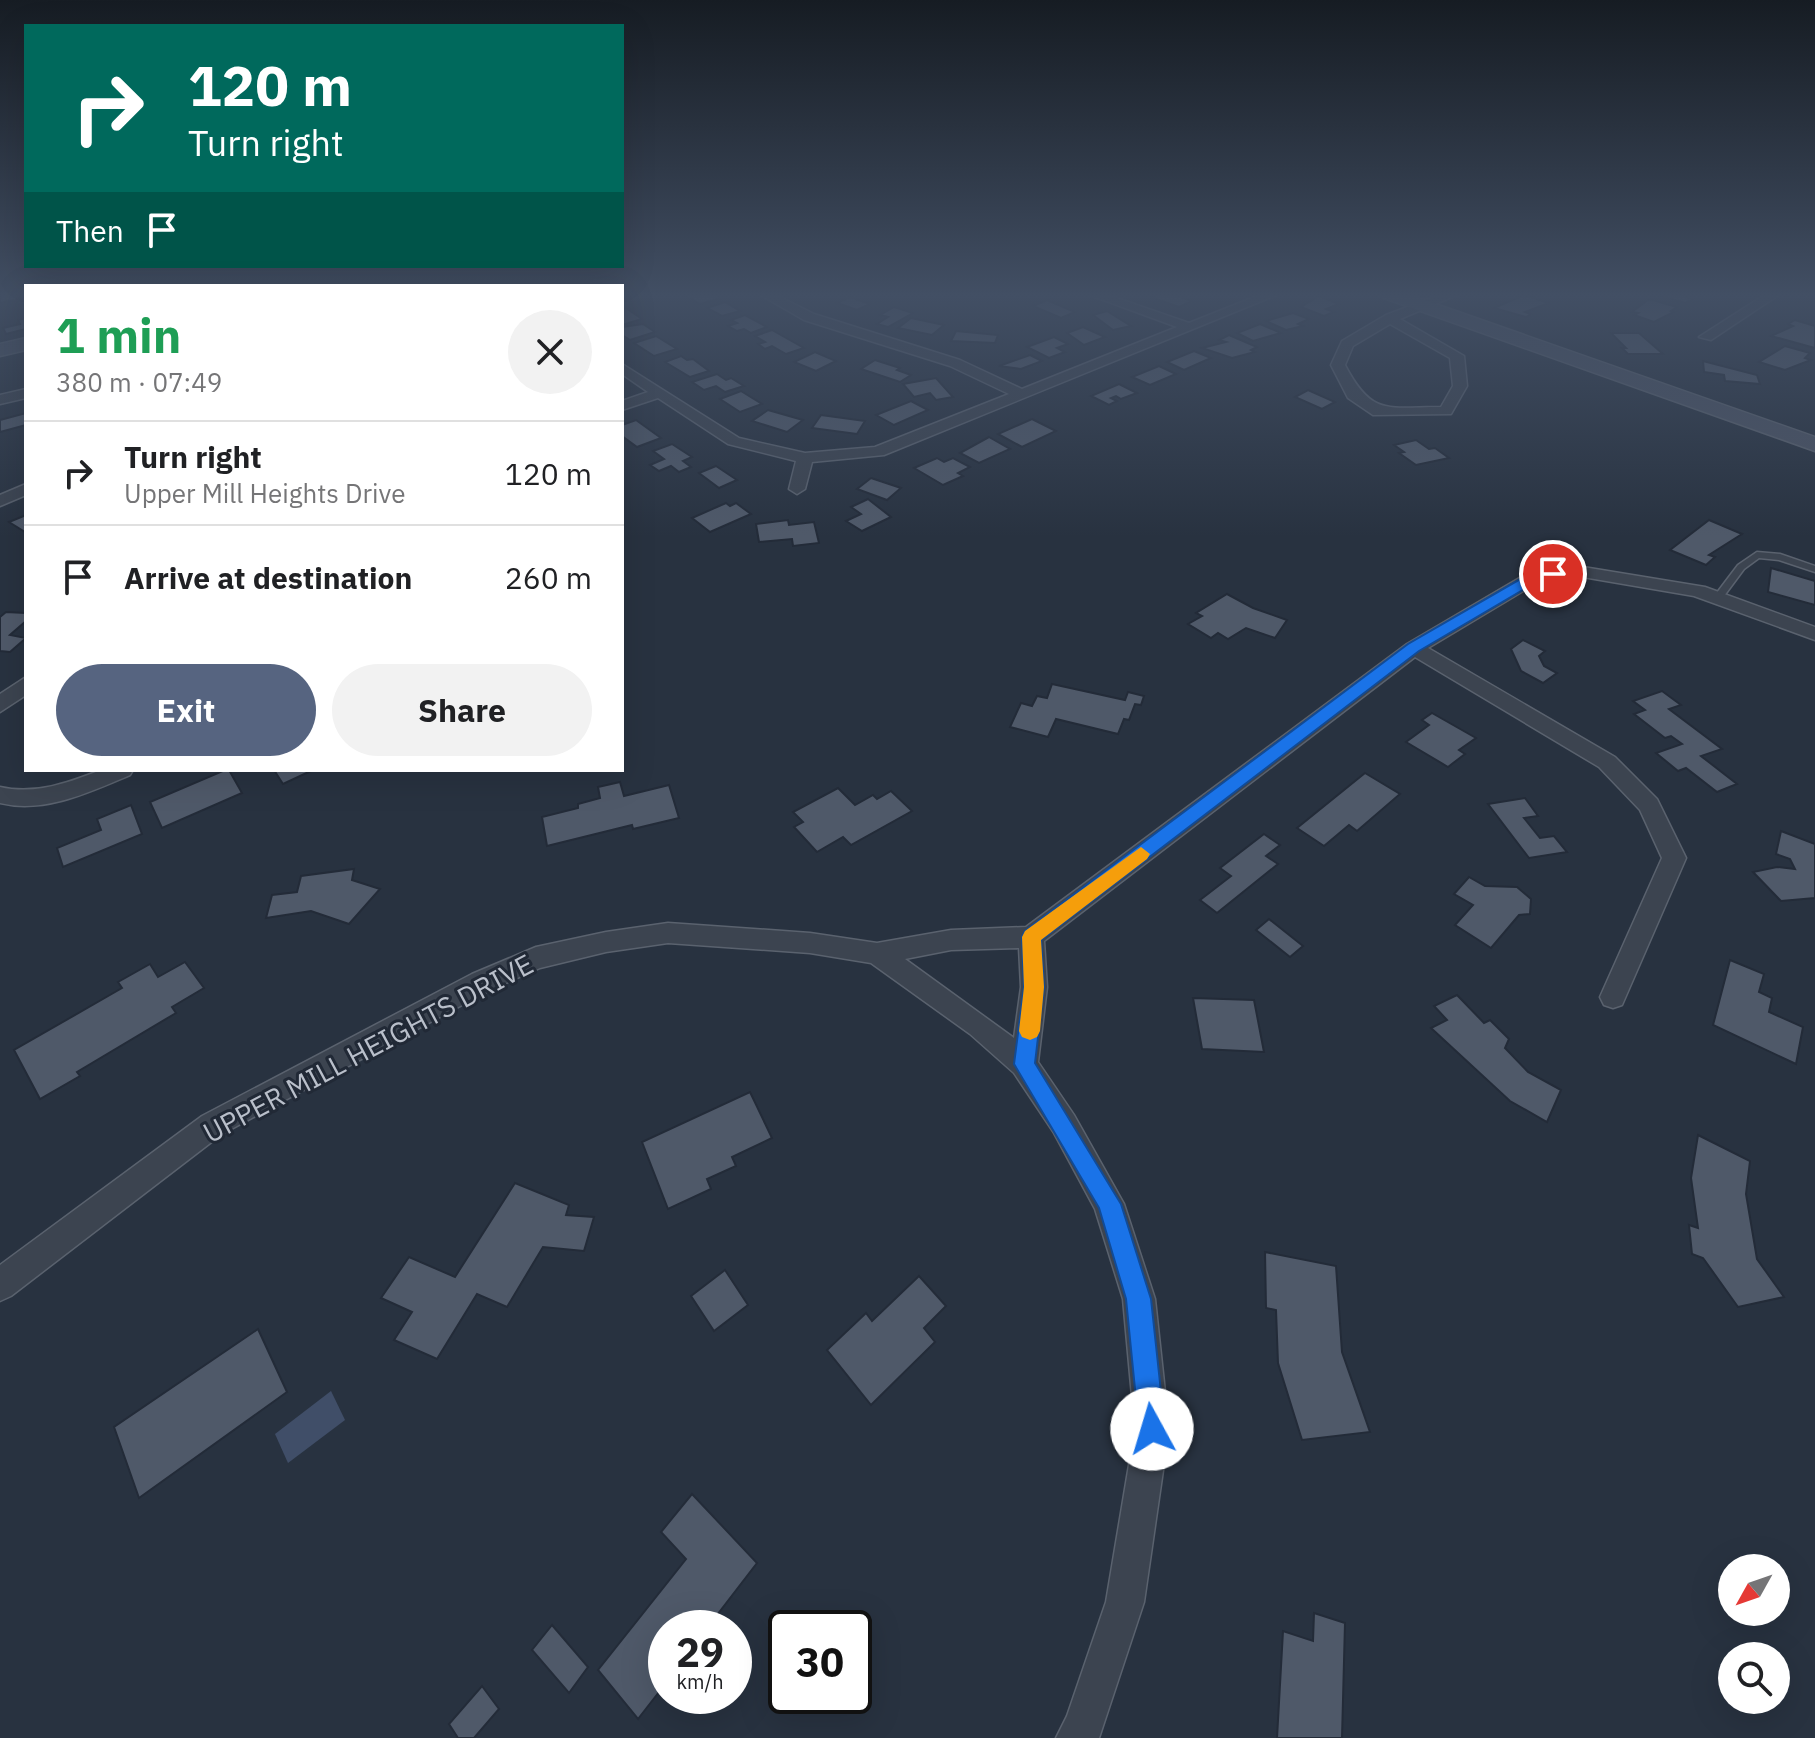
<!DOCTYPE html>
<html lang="en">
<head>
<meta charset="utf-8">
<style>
  body { margin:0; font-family:"IBM Plex Sans",sans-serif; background:#f2f2f2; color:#202124; height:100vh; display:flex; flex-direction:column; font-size:30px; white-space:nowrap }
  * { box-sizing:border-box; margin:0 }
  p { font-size:26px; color:#757577 }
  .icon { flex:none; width:44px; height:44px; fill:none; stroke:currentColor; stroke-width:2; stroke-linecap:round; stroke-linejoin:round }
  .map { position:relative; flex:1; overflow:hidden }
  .sheet { position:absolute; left:24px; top:284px; width:600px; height:488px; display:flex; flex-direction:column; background:#fff; border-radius:0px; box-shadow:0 8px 32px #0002 }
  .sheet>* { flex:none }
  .top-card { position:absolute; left:24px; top:24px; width:600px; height:244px; border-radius:0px; box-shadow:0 8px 32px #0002; background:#00695c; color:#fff; overflow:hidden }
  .needle { width:52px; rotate:230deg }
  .buttons { position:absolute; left:1718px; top:1554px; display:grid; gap:16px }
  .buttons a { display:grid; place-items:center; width:72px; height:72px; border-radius:50%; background:#fff; box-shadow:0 8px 32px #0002; font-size:40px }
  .speed { position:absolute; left:648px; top:1610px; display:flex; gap:16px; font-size:40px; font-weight:700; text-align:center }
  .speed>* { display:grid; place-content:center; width:104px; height:104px; border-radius:50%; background:#fff; box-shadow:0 8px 32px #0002; line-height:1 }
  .speed small { font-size:20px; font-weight:400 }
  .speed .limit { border:4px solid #111; border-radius:12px; background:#fff; color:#111 }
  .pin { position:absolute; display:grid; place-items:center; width:68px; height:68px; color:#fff; margin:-34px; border:4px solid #fff; border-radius:50%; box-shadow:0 2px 8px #0007 }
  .me { position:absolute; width:88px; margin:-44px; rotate:354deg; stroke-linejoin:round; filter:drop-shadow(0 0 6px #0008) }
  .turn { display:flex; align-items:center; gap:28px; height:168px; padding:0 32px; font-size:36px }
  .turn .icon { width:104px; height:104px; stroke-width:2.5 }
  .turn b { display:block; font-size:56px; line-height:68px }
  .then { display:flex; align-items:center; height:76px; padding:0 32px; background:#0003; gap:16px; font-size:30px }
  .round { display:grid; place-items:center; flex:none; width:84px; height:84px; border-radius:42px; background:#f2f2f2 }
  .head { display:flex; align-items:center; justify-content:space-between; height:136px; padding:0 32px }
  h1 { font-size:48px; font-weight:700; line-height:60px; color:#1e9e55 }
  .cta { display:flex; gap:16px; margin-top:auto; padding:16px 32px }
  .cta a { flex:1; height:92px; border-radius:48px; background:#566480; color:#fff; font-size:32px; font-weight:700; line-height:92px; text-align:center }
  .cta a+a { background:#f2f2f2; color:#202124 }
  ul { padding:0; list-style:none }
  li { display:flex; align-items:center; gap:24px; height:104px; padding:0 32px; border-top:2px solid #e0e0e0 }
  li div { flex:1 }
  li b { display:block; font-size:30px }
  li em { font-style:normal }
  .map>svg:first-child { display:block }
  .water { fill:#404e68 }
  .building { fill:#4f5969; stroke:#232b38; stroke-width:2 }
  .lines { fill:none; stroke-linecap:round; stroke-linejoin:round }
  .lane-casing { stroke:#5a626e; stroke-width:3 }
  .street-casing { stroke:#5a626e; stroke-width:3 }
  .secondary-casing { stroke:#5a626e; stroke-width:3 }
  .lane { fill:#3c4450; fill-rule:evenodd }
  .street { fill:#3c4450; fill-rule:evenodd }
  .secondary { fill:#4b5363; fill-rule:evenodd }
  .route { fill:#1a73e8; stroke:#114b97; stroke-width:2 }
  .slow { fill:#f59e0b }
  .labels { text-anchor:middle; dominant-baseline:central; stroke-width:6; stroke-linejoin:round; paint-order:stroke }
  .street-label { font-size:28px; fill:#b9bfca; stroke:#212936 }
</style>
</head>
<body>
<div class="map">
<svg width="1815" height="1738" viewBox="0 0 1815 1738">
  <rect width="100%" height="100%" fill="#283240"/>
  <polygon class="water" points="331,1391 345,1420 288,1463 275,1434"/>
  <g class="building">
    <polygon points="0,294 26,294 26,297 0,303"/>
    <polygon points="683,294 715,294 722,298 700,304"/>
    <polygon points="1159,294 1172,294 1192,301 1179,307 1151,297"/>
    <polygon points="1662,294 1691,294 1686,297 1692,299 1685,303 1659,295"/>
    <polygon points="1524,295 1549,303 1525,312 1531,314 1526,317 1494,308"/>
    <polygon points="1319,296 1339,304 1326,309 1334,312 1324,316 1301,307"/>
    <polygon points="850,297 870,304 857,310 837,303"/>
    <polygon points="1649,299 1677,307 1671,311 1674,312 1654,322 1634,315 1638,313 1632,312"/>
    <polygon points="1047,300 1075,312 1061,318 1033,306"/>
    <polygon points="725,302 740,311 722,316 707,308"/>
    <polygon points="894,307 913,313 888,327 877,324 888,317 880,315"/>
    <polygon points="626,308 642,319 622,325 622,310"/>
    <polygon points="1107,311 1131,326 1113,330 1093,315"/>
    <polygon points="1293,313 1309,319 1298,324 1303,326 1286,330 1266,321"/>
    <polygon points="745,315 767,327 751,333 744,329 737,331 728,326 737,323 731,320"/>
    <polygon points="26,318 26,329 6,334 3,328 20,324 18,320"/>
    <polygon points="911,318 944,325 932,335 898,328"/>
    <polygon points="1795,320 1815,326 1815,348 1771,336 1793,326 1788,324"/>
    <polygon points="643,324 655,332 630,340 622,335 622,327"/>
    <polygon points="1260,324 1281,333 1253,341 1237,333"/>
    <polygon points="1083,327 1105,337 1084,345 1067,333"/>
    <polygon points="772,330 804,348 786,354 772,346 765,349 758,344 765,342 755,336"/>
    <polygon points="956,331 998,335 995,343 951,341"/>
    <polygon points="1611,333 1639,333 1663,354 1628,354 1622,348 1626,348"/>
    <polygon points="1229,335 1257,347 1251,350 1255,352 1232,358 1202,348 1226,342 1219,340"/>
    <polygon points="656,336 677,349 654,356 634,343"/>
    <polygon points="1054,337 1068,344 1057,348 1065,352 1049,358 1027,347"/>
    <polygon points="1785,346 1810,353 1805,358 1811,360 1785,370 1759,362"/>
    <polygon points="1194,351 1211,358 1184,370 1167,362"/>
    <polygon points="815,352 836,361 816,371 794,362"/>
    <polygon points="1030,355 1042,361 1021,369 999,366"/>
    <polygon points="681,356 687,360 693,359 709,371 690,377 665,362"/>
    <polygon points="875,360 900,368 897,370 911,375 900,382 861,369"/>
    <polygon points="1703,361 1757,375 1760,384 1725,381 1724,375 1704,372"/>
    <polygon points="1159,366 1176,374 1150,385 1132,377"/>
    <polygon points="717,374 726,380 731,378 744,386 725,392 716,386 704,390 692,382"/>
    <polygon points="936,378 953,397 936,400 930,393 914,397 903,384"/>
    <polygon points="1119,384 1137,393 1121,399 1116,396 1111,398 1117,401 1109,405 1091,396"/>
    <polygon points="1308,390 1335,402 1322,409 1295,397"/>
    <polygon points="741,391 762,404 740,412 720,399"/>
    <polygon points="911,401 928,410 894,425 876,415"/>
    <polygon points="768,410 803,420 787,432 752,421"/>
    <polygon points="26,413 26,425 0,432 0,420"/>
    <polygon points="821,415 865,421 857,434 812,428"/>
    <polygon points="1032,419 1056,431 1022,447 998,434"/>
    <polygon points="636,420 661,438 637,447 622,436 622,425"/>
    <polygon points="989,437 1010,449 979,463 960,453"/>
    <polygon points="1416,440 1429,449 1435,448 1449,458 1416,465 1399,453 1404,452 1394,445"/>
    <polygon points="672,444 692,457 683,461 691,467 679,472 671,466 659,471 650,465 664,459 653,451"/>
    <polygon points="937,458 944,462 953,458 970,467 958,473 963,476 943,485 914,468"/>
    <polygon points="716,466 737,480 719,488 699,473"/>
    <polygon points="871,478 901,488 887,500 857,489"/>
    <polygon points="868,499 891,517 862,531 846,521 861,514 851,507"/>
    <polygon points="726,503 730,506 736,503 751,514 710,532 692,518"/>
    <polygon points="26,515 25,532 9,522"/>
    <polygon points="788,520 789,525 814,522 819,543 793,546 792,539 759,542 756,524"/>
    <polygon points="1709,520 1742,534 1709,555 1715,557 1706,565 1670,550"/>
    <polygon points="1771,568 1815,581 1815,605 1768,592"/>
    <polygon points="1227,594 1253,608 1287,620 1275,638 1246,628 1228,639 1218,633 1211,638 1188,624 1202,616 1196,613"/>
    <polygon points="6,612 26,613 26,621 10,635 26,638 10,652 0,651 0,617"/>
    <polygon points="1523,640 1545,651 1539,656 1544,666 1557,673 1543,683 1521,671 1511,649"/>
    <polygon points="1052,684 1125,700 1128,692 1144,696 1141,705 1135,704 1129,720 1124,719 1118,734 1056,719 1048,737 1010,727 1021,703 1032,706 1037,696 1047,698"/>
    <polygon points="1662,691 1681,705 1669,709 1722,749 1701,756 1737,784 1717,792 1686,768 1678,771 1656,753 1682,744 1671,736 1665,738 1634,714 1645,710 1633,701"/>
    <polygon points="1432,713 1476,738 1459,750 1465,754 1448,767 1406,742 1429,725 1422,720"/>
    <polygon points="225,770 229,770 242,793 162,828 150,802"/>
    <polygon points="274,770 313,770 283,784"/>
    <polygon points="1365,773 1400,794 1357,831 1349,825 1324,846 1297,828"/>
    <polygon points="620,782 624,796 669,785 679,818 633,829 632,825 547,846 542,817 578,808 578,804 600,798 598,787"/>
    <polygon points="838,788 855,805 873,795 877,799 891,791 912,811 851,845 843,837 817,852 794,827 803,822 793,812"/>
    <polygon points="1525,798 1538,816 1524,818 1540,838 1554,836 1567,852 1529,858 1488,804"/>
    <polygon points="131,805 142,834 63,867 57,848 101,830 97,819"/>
    <polygon points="1781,831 1815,844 1815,898 1781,901 1753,872 1777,867 1795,869 1790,859 1776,854"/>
    <polygon points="1264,834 1280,845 1266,856 1278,864 1217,913 1200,900 1231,876 1220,868"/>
    <polygon points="354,869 352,880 380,889 349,924 311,911 266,918 272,895 297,892 301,876"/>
    <polygon points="1469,877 1485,886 1517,887 1531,899 1530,914 1519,915 1491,948 1455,925 1473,905 1454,894"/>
    <polygon points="1269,919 1303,946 1290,957 1256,930"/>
    <polygon points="1730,960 1764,974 1759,992 1772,998 1769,1012 1803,1027 1796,1064 1713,1025"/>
    <polygon points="185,962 204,988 172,1007 176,1013 77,1072 80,1076 40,1099 14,1050 122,988 118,982 150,964 158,977"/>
    <polygon points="1457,995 1484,1023 1490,1020 1509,1039 1505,1048 1528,1072 1561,1090 1547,1122 1510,1101 1431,1028 1447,1020 1434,1006"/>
    <polygon points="1193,998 1254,1000 1264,1052 1202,1049"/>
    <polygon points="750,1092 772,1138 732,1157 736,1166 707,1179 711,1189 668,1209 642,1142"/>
    <polygon points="1698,1135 1750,1161 1746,1194 1757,1259 1784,1297 1738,1307 1703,1258 1692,1254 1689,1225 1698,1228 1691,1178"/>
    <polygon points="515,1183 569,1205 566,1215 594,1217 584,1251 543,1247 507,1307 477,1294 437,1359 394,1340 412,1312 381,1298 409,1257 455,1277"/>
    <polygon points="1265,1252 1336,1266 1342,1352 1370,1432 1302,1440 1278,1363 1276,1310 1266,1308"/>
    <polygon points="725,1270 748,1305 714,1331 691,1296"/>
    <polygon points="919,1276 946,1306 924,1328 935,1342 871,1405 827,1350 866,1313 872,1321"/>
    <polygon points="258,1329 287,1392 139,1498 114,1427"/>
    <polygon points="692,1494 757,1563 707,1628 666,1628 666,1683 638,1719 598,1670 686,1559 661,1532"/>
    <polygon points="1314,1613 1345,1623 1342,1738 1277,1738 1283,1631 1313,1641"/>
    <polygon points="552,1625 588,1667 569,1693 532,1650"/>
    <polygon points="482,1686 499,1709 474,1738 458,1738 449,1724"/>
  </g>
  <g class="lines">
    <g class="lane-casing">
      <polygon id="lane" points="1757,552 1780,554 1815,566 1815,572 1779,560 1759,558 1744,569 1721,600 1715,600 1713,598 1738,565"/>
    </g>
    <g class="street-casing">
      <g id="street">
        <polygon points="759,294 774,294 814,314 960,360 1022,389 1177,327 1087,294 1105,294 1189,323 1262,294 1279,294 884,455 812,462 805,489 797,494 789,489 796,461 728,444 658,398 622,410 622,401 648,392 622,374 622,364 739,438 805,453 875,447 1009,394 950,366 804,320"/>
        <path d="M1442 294H1459L1400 319 1464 356 1467 386 1451 414 1373 415 1348 398 1331 365 1342 341 1386 315ZM1390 324 1450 358 1453 386 1441 407C1388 407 1372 417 1345 365L1353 346Z"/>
        <polygon points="1766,294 1780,294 1711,340 1699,337"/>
        <polygon points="26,389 26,398 0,404 0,395"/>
        <polygon points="26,484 26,495 0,506 0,495"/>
        <path d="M1571 565 1705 587 1815 627V640L1694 596 1571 575 1540 581 1428 648 1615 757 1657 799 1686 858 1622 1005 1613 1008 1604 1005 1600 997 1662 858 1640 810 1599 767 1415 657 1044 941 1047 987 1038 1062 1074 1115 1124 1204 1155 1299 1169 1429 1144 1602 1099 1738H1056L1067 1716 1106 1602 1135 1429 1123 1299 1095 1209 1054 1133 1014 1073 970 1034 871 963 810 953 668 943 606 952 540 968 490 990 222 1134 11 1296 0 1301V1265L202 1116 472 974 536 947 606 932 668 923 810 933 877 943 951 930 1026 927 1407 644 1528 573ZM1019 948 1021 987 1014 1038 905 959 951 950Z"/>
        <polygon points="26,677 26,695 0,712 0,694"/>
        <path d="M101 770H133L130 775C90 792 44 814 0 803V787C35 795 68 783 101 770Z"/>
      </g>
    </g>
    <g class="secondary-casing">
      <g id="secondary">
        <polygon points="1381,294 1407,294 1815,437 1815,451 1384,298"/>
        <polygon points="26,338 26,350 0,356 0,344"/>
      </g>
    </g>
    <use href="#lane" class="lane"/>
    <use href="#street" class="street"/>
    <use href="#secondary" class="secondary"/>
  </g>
  <linearGradient id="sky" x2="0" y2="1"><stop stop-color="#161c23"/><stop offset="0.55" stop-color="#424f64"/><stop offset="1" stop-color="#424f64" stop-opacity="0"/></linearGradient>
  <rect width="1815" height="537" fill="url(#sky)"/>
  <polygon class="route" points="1553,569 1557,571 1557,577 1538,581 1419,651 1041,940 1044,987 1035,1063 1121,1204 1151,1299 1165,1429 1161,1438 1152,1442 1143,1438 1139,1429 1126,1299 1099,1208 1014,1064 1024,987 1022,937 1025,931 1408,644 1529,574"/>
  <polygon class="slow" points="1141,847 1150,854 1147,859 1041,940 1044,987 1040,1031 1037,1037 1030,1040 1022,1037 1019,1031 1024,987 1022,937 1025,931"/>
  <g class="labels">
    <g class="street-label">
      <text transform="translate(368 1048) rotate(-28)">UPPER MILL HEIGHTS DRIVE</text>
    </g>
  </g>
</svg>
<div class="buttons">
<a><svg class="needle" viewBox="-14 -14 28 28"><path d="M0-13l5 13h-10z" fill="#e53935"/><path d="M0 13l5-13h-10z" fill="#757577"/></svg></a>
<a><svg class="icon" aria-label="search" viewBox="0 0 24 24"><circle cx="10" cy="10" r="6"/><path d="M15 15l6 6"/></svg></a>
</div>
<div class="speed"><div>29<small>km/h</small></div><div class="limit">30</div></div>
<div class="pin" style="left:1553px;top:574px;background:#d93025"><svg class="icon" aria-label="arrive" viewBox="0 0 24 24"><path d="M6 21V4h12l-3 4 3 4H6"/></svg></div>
<svg class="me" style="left:1152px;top:1429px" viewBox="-20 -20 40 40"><circle r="19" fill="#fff"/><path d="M0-13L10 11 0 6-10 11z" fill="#1a73e8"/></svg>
<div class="top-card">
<div class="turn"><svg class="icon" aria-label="right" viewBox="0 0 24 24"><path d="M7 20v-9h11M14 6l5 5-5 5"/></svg><div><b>120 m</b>Turn right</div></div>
<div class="then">Then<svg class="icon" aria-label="arrive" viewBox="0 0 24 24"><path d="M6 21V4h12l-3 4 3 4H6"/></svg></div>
</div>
<section class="sheet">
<div class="head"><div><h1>1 min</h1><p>380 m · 07:49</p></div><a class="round"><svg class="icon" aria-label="close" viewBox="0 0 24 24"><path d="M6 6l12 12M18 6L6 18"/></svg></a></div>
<ul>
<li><svg class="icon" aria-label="right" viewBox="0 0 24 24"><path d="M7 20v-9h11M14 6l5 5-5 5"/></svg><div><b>Turn right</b><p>Upper Mill Heights Drive</p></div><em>120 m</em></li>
<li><svg class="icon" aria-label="arrive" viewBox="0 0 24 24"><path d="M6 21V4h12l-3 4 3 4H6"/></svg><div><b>Arrive at destination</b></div><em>260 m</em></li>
</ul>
<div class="cta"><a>Exit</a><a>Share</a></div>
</section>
</div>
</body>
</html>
